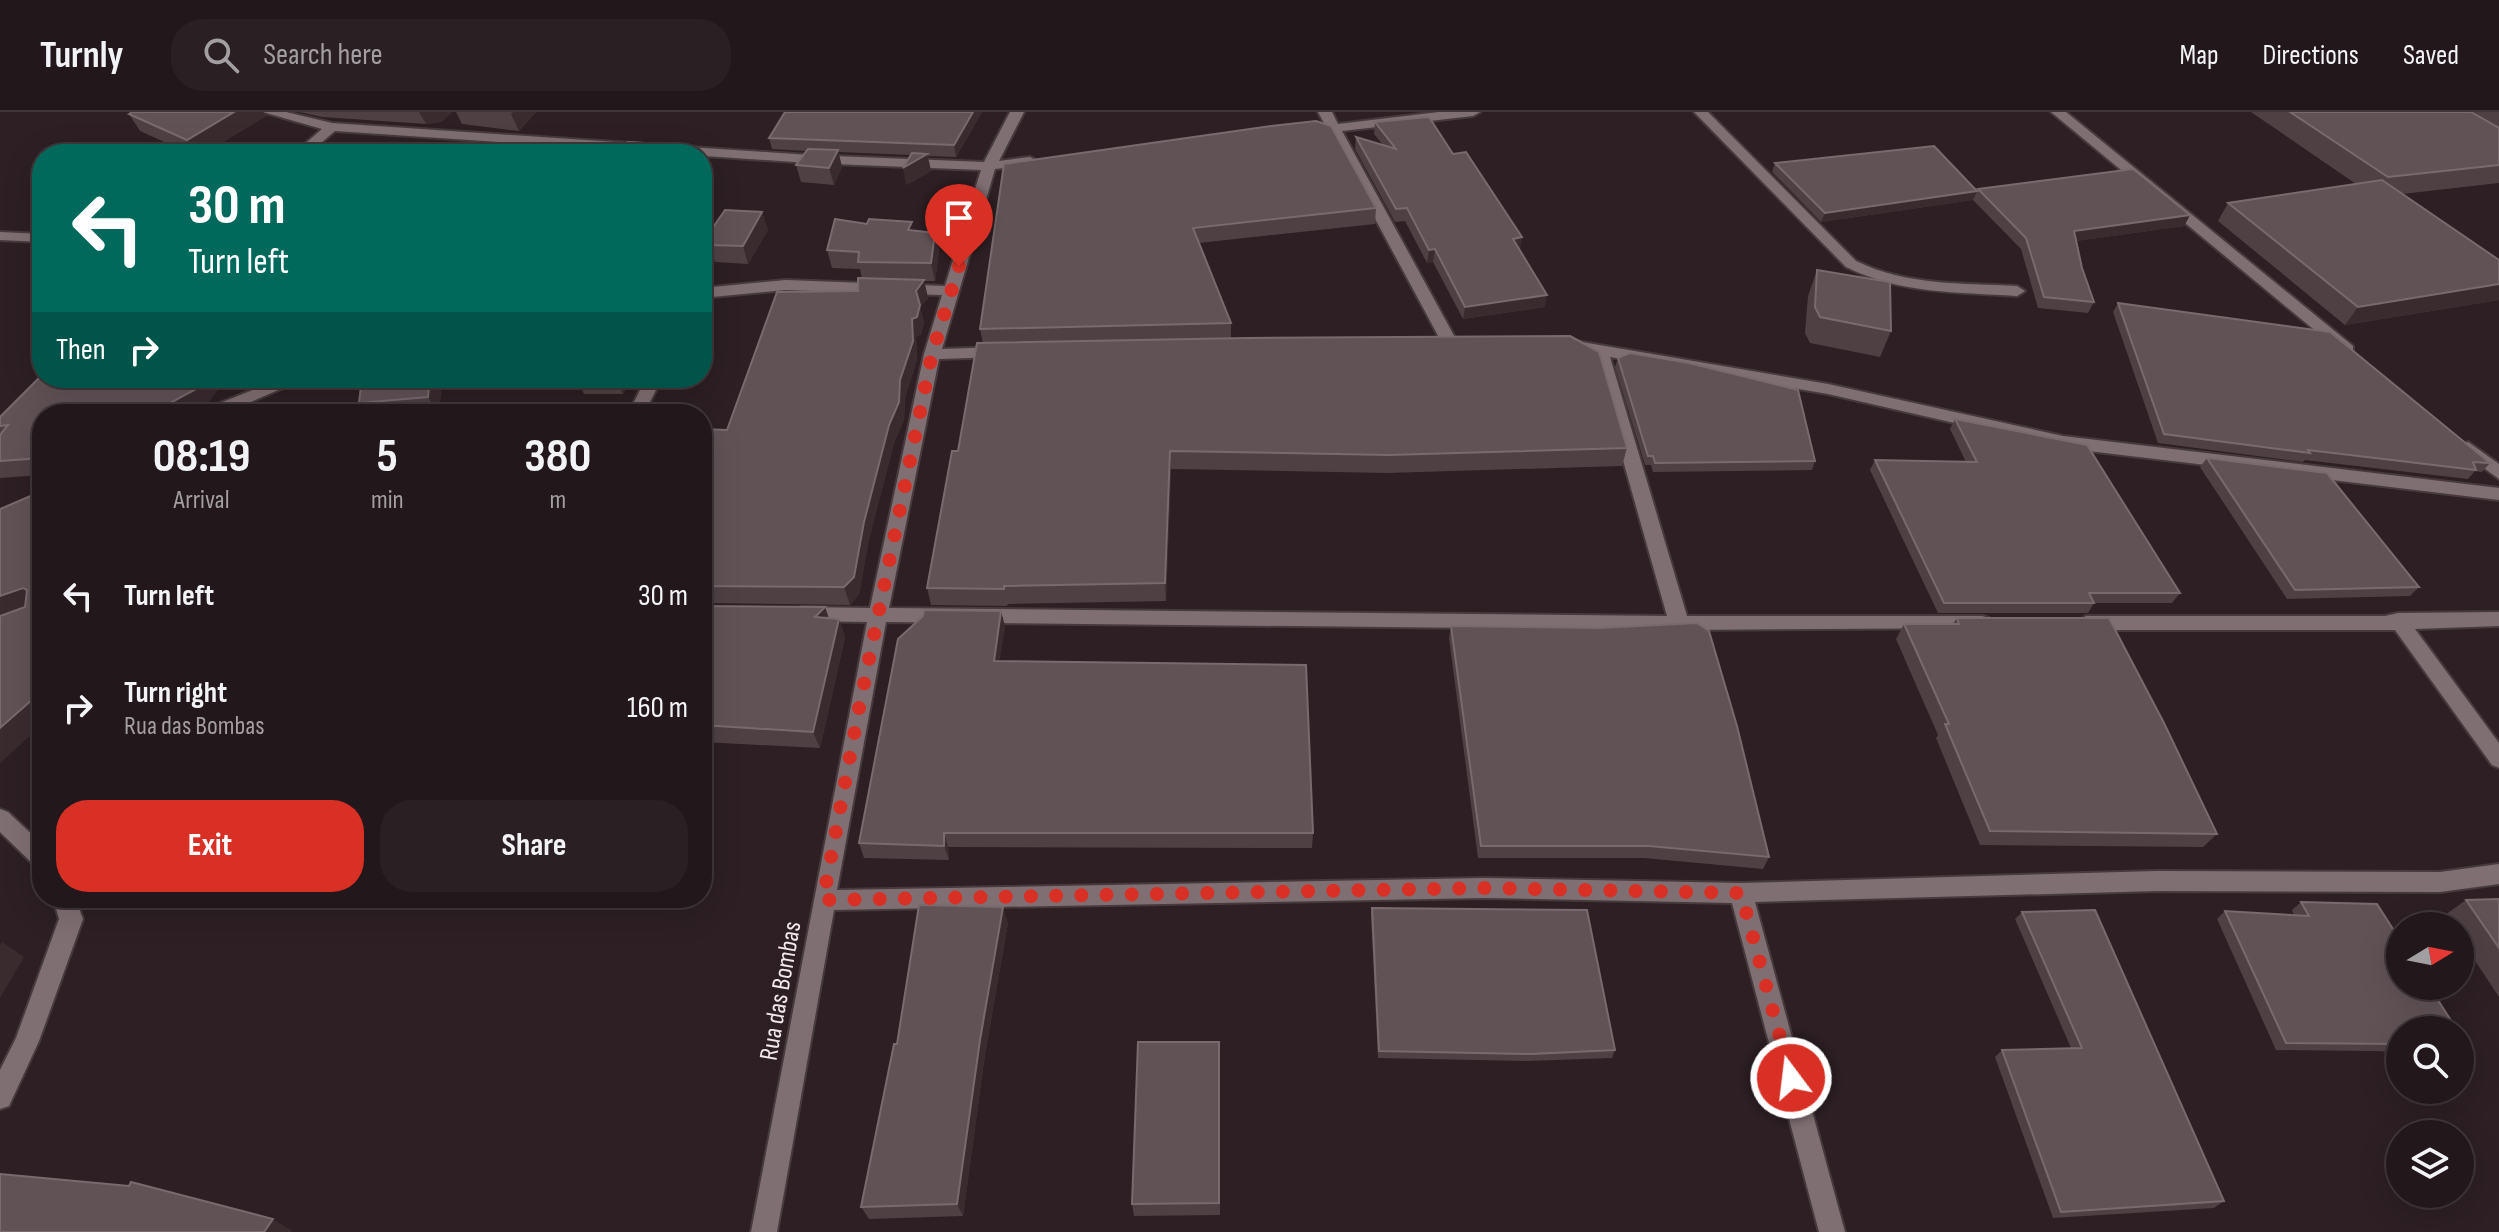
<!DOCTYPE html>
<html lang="en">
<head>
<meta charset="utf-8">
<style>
  body { margin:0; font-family:"Sofia Sans Condensed",sans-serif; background:#2a2023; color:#f1f3f6; height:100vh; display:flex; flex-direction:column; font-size:30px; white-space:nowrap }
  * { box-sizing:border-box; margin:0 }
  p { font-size:26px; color:#a29fa2 }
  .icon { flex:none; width:44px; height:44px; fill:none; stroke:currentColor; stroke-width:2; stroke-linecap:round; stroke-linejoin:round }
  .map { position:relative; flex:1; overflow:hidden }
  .panel { position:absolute; left:32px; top:292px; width:680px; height:504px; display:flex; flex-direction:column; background:#22171a; border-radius:32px; box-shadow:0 8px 32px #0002,0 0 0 2px #3f3639 }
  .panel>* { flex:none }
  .top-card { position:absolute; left:32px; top:32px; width:680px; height:244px; border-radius:32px; box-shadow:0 8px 32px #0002,0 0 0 2px #3f3639; background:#00695c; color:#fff; overflow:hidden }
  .needle { width:52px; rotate:80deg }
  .buttons { position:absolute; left:2386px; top:800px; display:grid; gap:16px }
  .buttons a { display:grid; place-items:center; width:88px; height:88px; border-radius:50%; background:#22171a; box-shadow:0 8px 32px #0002,0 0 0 2px #3f3639; font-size:40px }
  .pin { position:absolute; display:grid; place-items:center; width:68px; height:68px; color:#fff; margin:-82px -34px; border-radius:50% 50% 50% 0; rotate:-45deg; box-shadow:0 0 8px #0007 }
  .pin .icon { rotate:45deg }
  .me { position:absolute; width:88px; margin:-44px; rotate:345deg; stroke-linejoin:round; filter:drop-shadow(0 0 6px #0008) }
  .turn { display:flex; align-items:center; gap:28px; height:168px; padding:0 24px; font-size:36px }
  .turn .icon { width:104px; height:104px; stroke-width:2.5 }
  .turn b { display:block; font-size:56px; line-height:68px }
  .then { display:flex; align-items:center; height:76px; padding:0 24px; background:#0003; gap:16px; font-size:30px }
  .eta { display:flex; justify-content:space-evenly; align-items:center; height:136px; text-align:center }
  .eta b { font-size:48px; font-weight:700; line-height:56px }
  .button { display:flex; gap:16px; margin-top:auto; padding:16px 24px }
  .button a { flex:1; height:92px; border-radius:32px; background:#d93025; color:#fff; font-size:32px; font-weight:700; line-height:92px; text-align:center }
  .button a+a { background:#2a2023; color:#f1f3f6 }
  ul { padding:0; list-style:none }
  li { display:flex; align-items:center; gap:24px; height:112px; padding:0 24px }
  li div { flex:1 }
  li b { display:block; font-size:30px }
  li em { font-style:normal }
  header { display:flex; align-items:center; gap:48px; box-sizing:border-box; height:112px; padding:0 40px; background:#22171a; border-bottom:2px solid #3f3639 }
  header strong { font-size:38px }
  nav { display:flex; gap:44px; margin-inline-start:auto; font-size:28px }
  .search { width:560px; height:72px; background:#2a2023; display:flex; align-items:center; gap:20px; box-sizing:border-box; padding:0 28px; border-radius:32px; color:#a29fa2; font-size:30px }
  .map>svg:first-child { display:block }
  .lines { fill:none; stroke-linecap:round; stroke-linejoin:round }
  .street-casing { stroke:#463a3d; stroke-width:4 }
  .street { fill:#806f72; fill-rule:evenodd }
  .wall { fill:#4f4044 }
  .shaded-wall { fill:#3a2b2f }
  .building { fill:#615256; stroke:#786a6d; stroke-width:2 }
  .route { stroke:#d93025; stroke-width:14; stroke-dasharray:0 25.2 }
  .labels { text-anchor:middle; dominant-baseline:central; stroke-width:6; stroke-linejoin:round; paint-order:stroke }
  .street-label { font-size:26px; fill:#f3e9ec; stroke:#2d1f23 }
</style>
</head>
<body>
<header>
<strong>Turnly</strong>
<div class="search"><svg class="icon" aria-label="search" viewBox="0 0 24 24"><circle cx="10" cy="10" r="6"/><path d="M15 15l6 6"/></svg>Search here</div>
<nav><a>Map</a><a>Directions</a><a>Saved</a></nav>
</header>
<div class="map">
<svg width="2499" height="1120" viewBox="0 0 2499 1120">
  <rect width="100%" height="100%" fill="#2d1f23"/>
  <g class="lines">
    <g class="street-casing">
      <g id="street">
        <polygon points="263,0 286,0 332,11 809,43 984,50 1010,0 1024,0 999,49 1030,45 1037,49 1030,53 995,57 942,237 1000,235 1008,240 1000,245 939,247 889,496 1667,504 1593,242 1558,235 1556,232 1564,227 1828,272 2063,324 2499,376 2499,388 2063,336 1828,282 1610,245 1687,504 1982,504 1989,506 1992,511 1989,516 1679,518 886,510 837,778 1485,766 1741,771 2157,759 2440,760 2499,752 2499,772 2440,780 2157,779 1755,790 1845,1120 1819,1120 1732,791 1485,786 834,798 777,1120 751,1120 867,510 802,509 792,502 802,495 870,496 924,242 942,183 786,178 702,186 702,176 786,168 945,174 981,58 809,51 335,19 308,42 293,42 322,17"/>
        <polygon points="1318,0 1332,0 1338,12 1439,0 1480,0 1473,4 1342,19 1458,231 1456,234 1450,236 1442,231 1329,21 1309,23 1302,19 1325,13"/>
        <path d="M1694 0H1708L1856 149C1907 174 1962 171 2017 174L2025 179 2017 184C1958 180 1900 182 1846 155Z"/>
        <polygon points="2051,0 2066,0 2353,234 2353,240 2341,240"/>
        <polygon points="0,120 42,122 42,130 0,128"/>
        <polygon points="283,266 306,266 223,302 200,302 202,298"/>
        <polygon points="646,266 662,266 644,302 628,302"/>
        <polygon points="2468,330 2499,352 2499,367 2462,340 2459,336"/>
        <polygon points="2499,500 2499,514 2415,517 2499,631 2499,656 2492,653 2395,518 2086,518 2076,511 2086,504 2385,504 2398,501"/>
        <polygon points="0,697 8,700 42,732 42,756 34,753 0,720"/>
        <polygon points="53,786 75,786 83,807 39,929 9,994 0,997 0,958 16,926 59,807"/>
      </g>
    </g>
    <use href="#street" class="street"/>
  </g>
  <g class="wall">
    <polygon points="132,0 263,0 266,4 203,42 191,42 140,19 129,2"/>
    <polygon points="299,0 452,0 441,10 426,12 322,5"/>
    <polygon points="456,0 536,0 519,19 462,12"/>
    <polygon points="785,0 982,0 956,45 928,44 931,59 906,73 910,43 838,40 842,55 834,73 801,70 796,53 806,39 772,37 769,26"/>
    <polygon points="2251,0 2499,0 2499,71 2402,82 2499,148 2499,188 2345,213 2218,109 2228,91 2356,72"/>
    <polygon points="1375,10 1453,42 1520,138 1545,195 1463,207 1433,150 1427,151 1405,109 1395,110 1355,37 1356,25 1383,33 1374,22"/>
    <polygon points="1775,51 1977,79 1978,77 2190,103 2184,114 2076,129 2082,156 2094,190 2088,201 2038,196 2021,137 1973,88 1821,110 1772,60"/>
    <polygon points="1004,52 1376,96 1375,112 1199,131 1231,211 1231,226 1627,336 1622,354 1387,361 1171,357 1166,489 1008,492 1007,494 931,493 927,476 983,231 980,217"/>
    <polygon points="762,100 768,118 748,152 715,150 707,124"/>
    <polygon points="914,119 935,121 939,139 935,169 924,169 928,186 920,195 924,211 921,222 916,225 917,247 905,286 904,308 894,331 869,427 859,482 850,493 702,491 702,317 727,318 858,179 862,166 860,157 832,156 827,138"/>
    <polygon points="1817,158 1891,219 1880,245 1810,231 1805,221 1808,184"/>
    <polygon points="2118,191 2490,351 2482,360 2475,359 2468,367 2305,348 2303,350 2158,331 2113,200"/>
    <polygon points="1618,246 1815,349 1812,358 1653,360 1651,353 1645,353 1615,255"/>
    <polygon points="42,263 42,266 226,266 207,292 190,302 42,302 42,363 0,366 0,305"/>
    <polygon points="362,266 442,266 439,302 366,302 359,291"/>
    <polygon points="576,266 632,266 623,282 584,282"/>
    <polygon points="1955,307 2180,481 2172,491 2094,491 2088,501 1938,501 1870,358 1875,348 1966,350 1950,317"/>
    <polygon points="2207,346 2419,475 2410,484 2287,487 2200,355"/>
    <polygon points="702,494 825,495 829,507 839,507 845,525 820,636 702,630"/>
    <polygon points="1957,506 2217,722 2203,735 1980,733 1936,626 1938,623 1896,527 1904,512 1953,512"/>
    <polygon points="1005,514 999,549 1313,721 1312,736 948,735 949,748 864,746 859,731"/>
    <polygon points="1451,514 1769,745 1763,757 1644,746 1478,746 1449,526"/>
    <polygon points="2499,787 2499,885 2460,826 2460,814 2452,814 2445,803 2466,788"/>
    <polygon points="2301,790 2400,918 2400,940 2372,939 2276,938 2217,807 2225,799 2294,803 2292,798"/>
    <polygon points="1372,796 1615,938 1612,946 1528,949 1378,946 1371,804"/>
    <polygon points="2022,800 2224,1089 2214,1096 2053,1106 1995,945 2002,938 2071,936 2015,807"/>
    <polygon points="1008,811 985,942 963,1104 869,1107 861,1095 897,932"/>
    <polygon points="2460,922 2470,937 2460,943"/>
    <polygon points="1219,930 1220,1103 1134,1104 1132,1092"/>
  </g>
  <g class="shaded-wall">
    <polygon points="234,0 263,0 266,4 203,42 196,42 187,28"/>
    <polygon points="419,0 452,0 441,10 426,12"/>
    <polygon points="513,0 536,0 519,19 511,2"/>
    <polygon points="973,0 982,0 956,45 954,33"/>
    <polygon points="838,38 842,55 834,73 829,56"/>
    <polygon points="927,42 931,59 906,73 903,56"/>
    <polygon points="1977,79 1973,88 1821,110 1825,101"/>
    <polygon points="762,100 768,118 748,152 743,134"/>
    <polygon points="2190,103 2184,114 2069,130 2074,119"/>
    <polygon points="935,121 939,139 935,169 931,151"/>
    <polygon points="1522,125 1520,138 1513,127"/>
    <polygon points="1435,137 1433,150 1427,151 1429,138"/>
    <polygon points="924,168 928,186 920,195 924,211 921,222 916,225 917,247 905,286 904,308 894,331 869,427 859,482 850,493 844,475 864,410 900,268 912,207 916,179"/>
    <polygon points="2499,172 2499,188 2345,213 2358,195"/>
    <polygon points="1547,183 1545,195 1463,207 1465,195"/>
    <polygon points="203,266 226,266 207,292 190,302 150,302"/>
    <polygon points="430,266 442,266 439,302 428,285"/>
    <polygon points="616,266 632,266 623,282"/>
    <polygon points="1170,339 1171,357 1166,489 1165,471"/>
    <polygon points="23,476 41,493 0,507 0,484"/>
    <polygon points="825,495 831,513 815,505"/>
    <polygon points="1001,499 1005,514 997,565 994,549"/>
    <polygon points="839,507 845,525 820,636 813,620"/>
    <polygon points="42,579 42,613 0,651 0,616"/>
    <polygon points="944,721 948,735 949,748 944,734"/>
    <polygon points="1003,795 1008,811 985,942 963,1104 957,1092 980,928"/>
    <polygon points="2,830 24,845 0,886 0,833"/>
    <polygon points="273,1107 292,1119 292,1120 264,1120"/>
  </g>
  <g class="building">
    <polygon points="132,0 234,0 187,28 129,2"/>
    <polygon points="785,0 973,0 954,33 769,26"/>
    <polygon points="2290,0 2471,0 2499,16 2499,53 2388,65"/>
    <polygon points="1429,5 1453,42 1466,40 1522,125 1513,127 1547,183 1465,195 1435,137 1429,138 1407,96 1396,97 1356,25 1396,37 1375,10"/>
    <polygon points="1316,9 1331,14 1376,96 1193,116 1231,211 980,217 1004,52 1271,14"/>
    <polygon points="628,30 660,32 659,42 627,42"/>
    <polygon points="1934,34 1977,79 1825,101 1775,51"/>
    <polygon points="808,37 838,38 829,56 796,53"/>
    <polygon points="912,41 927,42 903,56"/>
    <polygon points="2133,57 2190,103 2074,119 2082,156 2094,190 2044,185 2026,126 1978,77"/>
    <polygon points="2382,68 2499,148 2499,172 2358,195 2228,91"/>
    <polygon points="725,98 762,100 743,134 709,133 713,124 707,124"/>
    <polygon points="835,107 867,112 869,107 912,110 908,118 935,121 931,151 858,150 859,140 827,138"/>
    <polygon points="1817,158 1890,170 1891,219 1820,205 1815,195"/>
    <polygon points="858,166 924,168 916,179 920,193 917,205 912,207 913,229 900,268 899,290 889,313 864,410 854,465 844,475 702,474 702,317 727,318 777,180 858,179"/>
    <polygon points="2118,191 2330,220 2490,351 2473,350 2476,358 2308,338 2310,341 2164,322"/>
    <polygon points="1570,224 1599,240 1627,336 1389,343 1170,339 1165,471 1004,474 1004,477 927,476 952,339 958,339 977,231 1247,226"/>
    <polygon points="1630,241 1689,251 1798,278 1815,349 1655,351 1653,344 1648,344 1618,246"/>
    <polygon points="42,263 42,266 203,266 196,277 150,302 42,302 42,346 0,349 0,323 8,313 0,314 0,305"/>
    <polygon points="362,266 430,266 428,285 359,291"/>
    <polygon points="1955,307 2087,333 2180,481 2089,481 2094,491 1944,491 1875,348 1977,350"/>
    <polygon points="2207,346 2327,361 2419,475 2295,478"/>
    <polygon points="42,379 42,579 0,616 0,504 25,495 27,478 23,476 0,484 0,397"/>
    <polygon points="702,494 825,495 815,505 839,507 813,620 702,613"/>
    <polygon points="924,498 1001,499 994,549 1306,553 1313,721 944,721 944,734 859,731 898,527 923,504"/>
    <polygon points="1957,506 2109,506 2164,611 2217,722 1990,719 1945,612 1949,612 1904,512 1959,512"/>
    <polygon points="1697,511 1709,519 1737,614 1769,745 1649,734 1481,734 1451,514 1600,516"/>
    <polygon points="2499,787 2499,836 2466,788"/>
    <polygon points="2301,790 2377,792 2400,828 2400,874 2429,874 2457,918 2400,918 2400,932 2286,931 2225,799 2309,804"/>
    <polygon points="919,793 1003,795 980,928 957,1092 861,1095 894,932 897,932"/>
    <polygon points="1372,796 1587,798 1615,938 1531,942 1379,939"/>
    <polygon points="2095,798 2224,1089 2061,1100 2002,938 2082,936 2022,800"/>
    <polygon points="2460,922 2470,937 2460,937"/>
    <polygon points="1138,930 1219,930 1219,1091 1132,1092"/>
    <polygon points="0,1062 129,1074 131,1070 273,1107 264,1120 0,1120"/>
  </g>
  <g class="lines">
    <polyline class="route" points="959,154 932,242 860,591 823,788 1485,776 1741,781 1791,966"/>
  </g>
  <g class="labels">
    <g class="street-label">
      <text transform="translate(781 879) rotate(-80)">Rua das Bombas</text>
    </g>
  </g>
</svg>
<div class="buttons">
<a><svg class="needle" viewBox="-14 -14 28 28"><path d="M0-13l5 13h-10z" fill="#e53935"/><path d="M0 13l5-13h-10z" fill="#a29fa2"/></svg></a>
<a><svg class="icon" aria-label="search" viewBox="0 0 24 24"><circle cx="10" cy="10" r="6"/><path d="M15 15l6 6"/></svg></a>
<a><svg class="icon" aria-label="layers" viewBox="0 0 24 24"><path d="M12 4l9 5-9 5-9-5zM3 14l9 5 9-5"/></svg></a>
</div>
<div class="pin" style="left:959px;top:154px;background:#d93025"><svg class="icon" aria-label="arrive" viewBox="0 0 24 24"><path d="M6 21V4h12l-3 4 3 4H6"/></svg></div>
<svg class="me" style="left:1791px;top:966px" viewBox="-20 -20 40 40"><circle r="17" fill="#d93025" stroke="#fff" stroke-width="3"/><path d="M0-11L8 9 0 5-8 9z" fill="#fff"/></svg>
<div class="top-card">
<div class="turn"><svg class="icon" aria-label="left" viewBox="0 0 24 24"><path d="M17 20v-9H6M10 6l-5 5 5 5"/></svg><div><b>30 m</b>Turn left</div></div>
<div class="then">Then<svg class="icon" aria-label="right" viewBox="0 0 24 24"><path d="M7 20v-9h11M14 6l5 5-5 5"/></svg></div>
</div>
<section class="panel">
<div class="eta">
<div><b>08:19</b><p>Arrival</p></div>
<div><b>5</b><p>min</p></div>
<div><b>380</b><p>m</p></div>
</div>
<ul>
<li><svg class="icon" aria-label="left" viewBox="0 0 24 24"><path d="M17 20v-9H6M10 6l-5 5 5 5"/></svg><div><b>Turn left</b></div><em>30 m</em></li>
<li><svg class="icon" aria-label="right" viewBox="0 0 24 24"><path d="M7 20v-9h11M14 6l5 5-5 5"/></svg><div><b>Turn right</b><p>Rua das Bombas</p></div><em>160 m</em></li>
</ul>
<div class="button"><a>Exit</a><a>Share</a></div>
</section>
</div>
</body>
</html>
